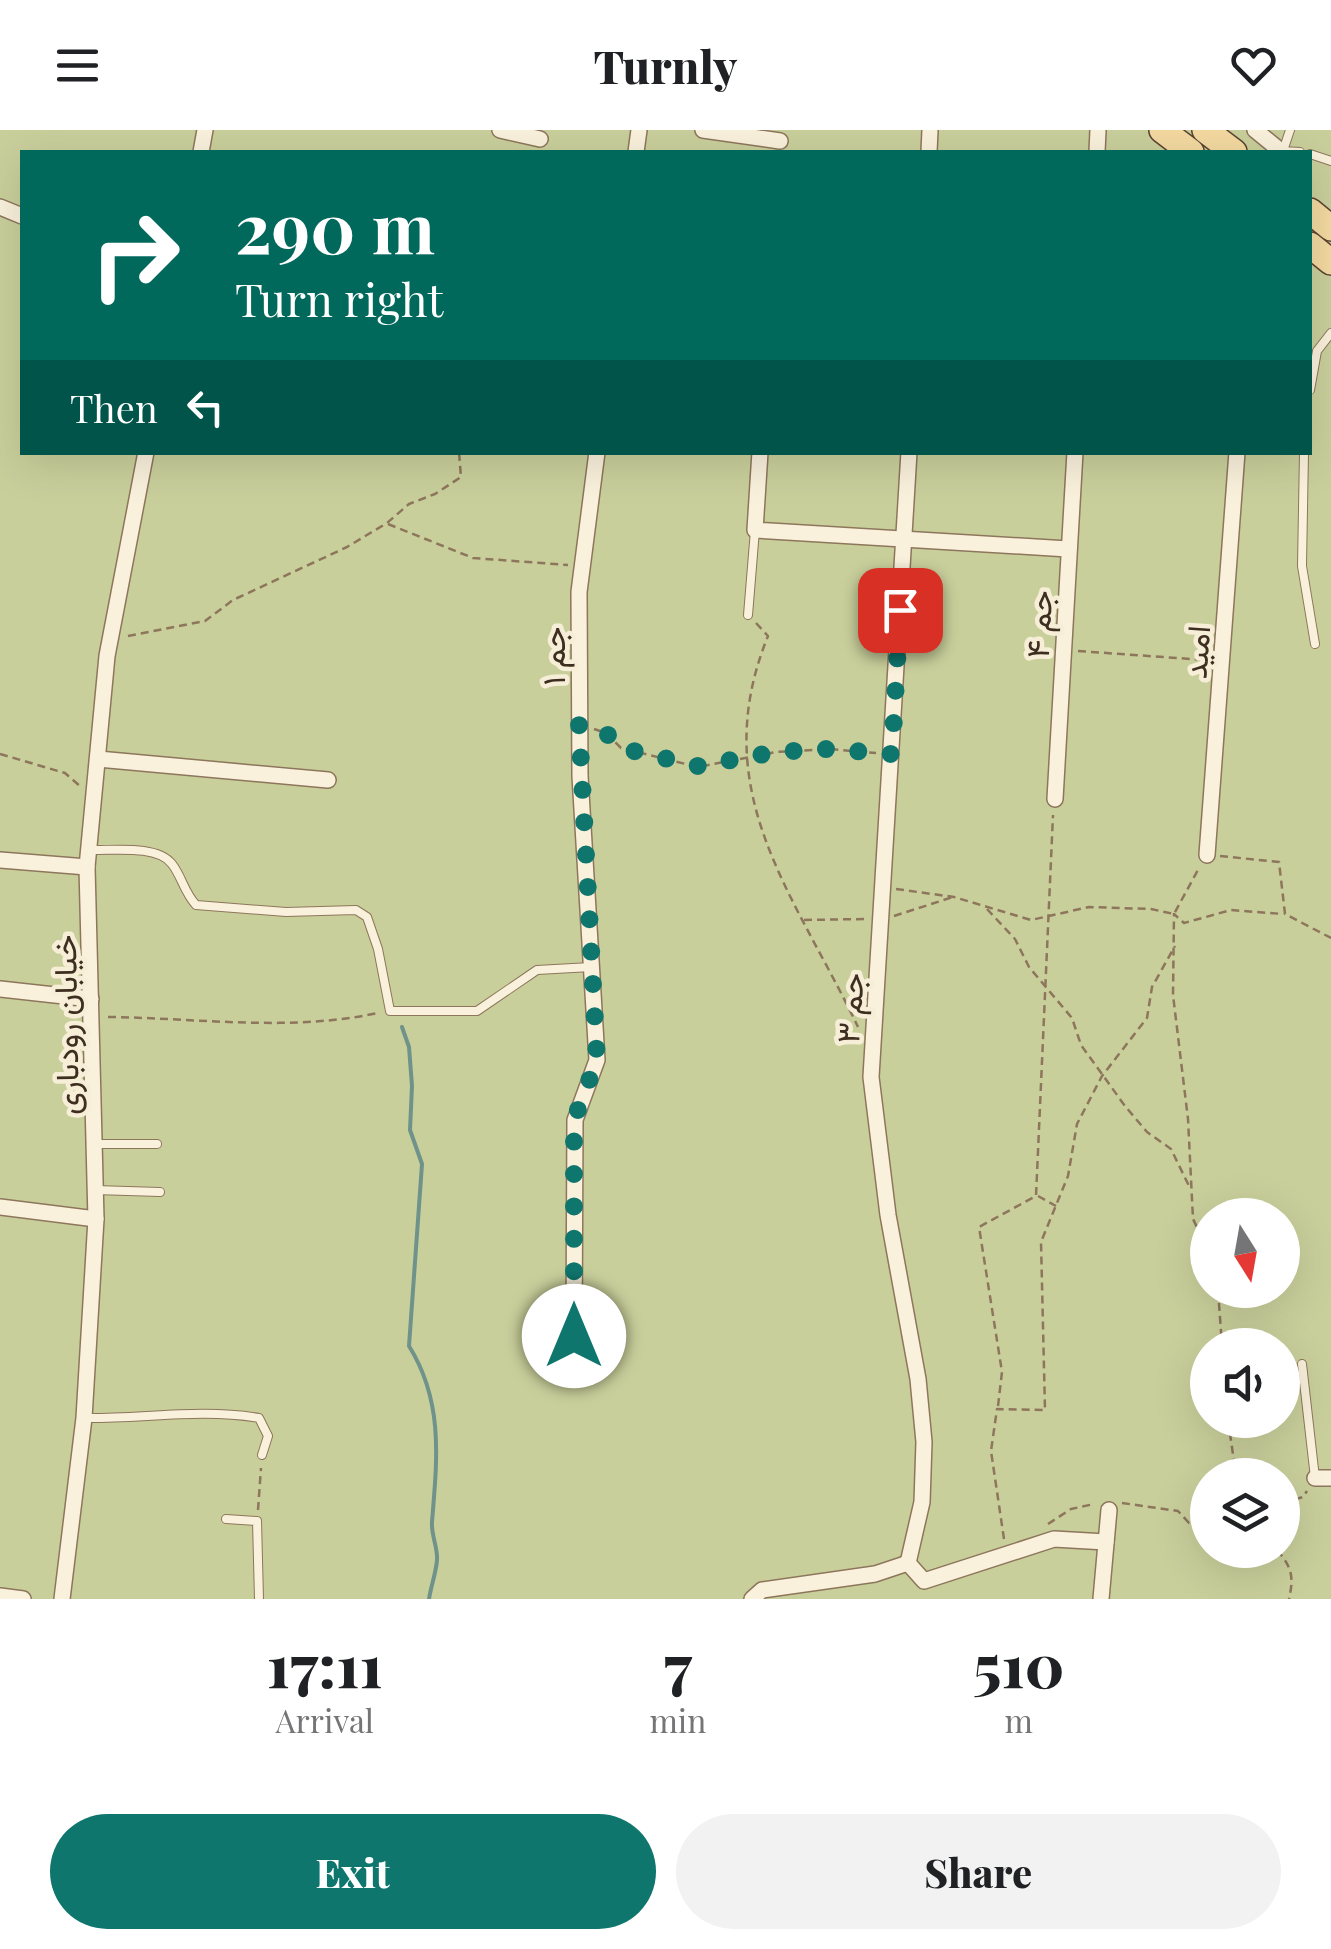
<!DOCTYPE html>
<html lang="en">
<head>
<meta charset="utf-8">
<style>
  body { margin:0; font-family:"Playfair Display",Vazirmatn,serif; background:#f2f2f2; color:#202124; height:100vh; display:flex; flex-direction:column; font-size:38px; white-space:nowrap }
  * { box-sizing:border-box; margin:0 }
  p { font-size:32px; color:#757577 }
  .icon { flex:none; width:55px; height:55px; fill:none; stroke:currentColor; stroke-width:2; stroke-linecap:round; stroke-linejoin:round }
  .map { position:relative; height:1469px; overflow:hidden }
  .panel { display:flex; flex-direction:column; background:#fff; flex:1 }
  .panel>* { flex:none }
  .banner { position:absolute; left:20px; top:20px; width:1292px; height:305px; border-radius:0px; box-shadow:0 10px 40px #0002; background:#00695c; color:#fff; overflow:hidden }
  .needle { width:65px; rotate:169deg }
  .tools { position:absolute; left:1190px; top:1068px; display:grid; gap:20px }
  .tools a { display:grid; place-items:center; width:110px; height:110px; border-radius:50%; background:#fff; box-shadow:0 10px 40px #0002; font-size:50px }
  .pin { position:absolute; display:grid; place-items:center; width:85px; height:85px; color:#fff; margin:-42px; border-radius:20px; box-shadow:0 5px 15px #0006 }
  .me { position:absolute; width:110px; margin:-55px; rotate:0deg; stroke-linejoin:round; filter:drop-shadow(0 0 8px #0008) }
  .turn { display:flex; align-items:center; gap:35px; height:210px; padding:0 50px; font-size:45px }
  .turn .icon { width:130px; height:130px; stroke-width:2.5 }
  .turn b { display:block; font-size:70px; line-height:85px }
  .then { display:flex; align-items:center; height:95px; padding:0 50px; background:#0003; gap:20px; font-size:38px }
  .eta { display:flex; justify-content:space-evenly; align-items:center; height:170px; text-align:center }
  .eta b { font-size:60px; font-weight:800; line-height:70px }
  .primary-button { display:flex; gap:20px; margin-top:auto; padding:20px 50px }
  .primary-button a { flex:1; height:115px; border-radius:60px; background:#0f766e; color:#fff; font-size:40px; font-weight:800; line-height:115px; text-align:center }
  .primary-button a+a { background:#f2f2f2; color:#202124 }
  header { display:flex; justify-content:space-between; align-items:center; height:130px; padding:0 50px; background:#fff; font-size:45px; font-weight:800 }
  .map>svg:first-child { display:block }
  .green { fill:#c9cf9b; fill-rule:evenodd }
  .lines { fill:none; stroke-linecap:round; stroke-linejoin:round }
  .stream { stroke:#6f938a; stroke-width:4 }
  .lane-casing { stroke:#8d765c; stroke-width:10 }
  .street-casing { stroke:#8d765c; stroke-width:18 }
  .primary-casing { stroke:#5b4430; stroke-width:28 }
  .path { stroke:#8d765c; stroke-width:2.5; stroke-dasharray:8 5; stroke-linecap:butt }
  .lane { stroke:#faf1dc; stroke-width:8 }
  .street { stroke:#faf1dc; stroke-width:15 }
  .primary { stroke:#f3d9a0; stroke-width:25 }
  .route { stroke:#0f766e; stroke-width:18; stroke-dasharray:0 32.4 }
  .labels { text-anchor:middle; dominant-baseline:central; stroke-width:9; stroke-linejoin:round; paint-order:stroke }
  .street-label { font-size:32px; fill:#3d2e20; stroke:#f7eed8 }
</style>
</head>
<body>
<header><svg class="icon" aria-label="menu" viewBox="0 0 24 24"><path d="M4 6h16M4 12h16M4 18h16"/></svg>Turnly<svg class="icon" aria-label="heart" viewBox="0 0 24 24"><path d="M12 20l-8-8c-3-5 5-10 8-4 3-6 11-1 8 4z"/></svg></header>
<div class="map">
<svg width="1331" height="1469" viewBox="0 0 1331 1469">
  <rect width="100%" height="100%" fill="#f0e4c8"/>
  <path class="green" d="M0 0H1331V1469H0ZM22 22H1310V322H22ZM1208 1085H1282V1160H1208ZM1208 1215H1282V1290H1208ZM1208 1345H1282V1420H1208Z"/>
  <g class="lines">
    <path class="stream" d="M402 897 409 917 412 956 410 1000 422 1034 409 1216C444 1272 437 1330 432 1392 431 1405 438 1418 437 1430 436 1443 431 1456 429 1469"/>
    <g class="lane-casing">
      <g id="lane">
        <polyline points="1290,0 1283,21 1300,22"/>
        <polyline points="1310,24 1331,31"/>
        <polyline points="1310,260 1317,221 1331,203"/>
        <polyline points="1304,322 1302,436 1315,514"/>
        <polyline points="748,485 755,400"/>
        <path d="M89 720C111 721 157 714 172 734 182 747 184 762 196 775L286 782 356 780 367 787 378 819 390 881H477L537 840 591 837"/>
        <polyline points="94,1014 157,1014"/>
        <polyline points="95,1060 160,1062"/>
        <polyline points="1302,1234 1315,1348"/>
        <path d="M84 1288C141 1289 202 1278 259 1288L268 1306 262 1325"/>
        <polyline points="226,1389 257,1391 259,1469"/>
      </g>
    </g>
    <g class="street-casing">
      <g id="street">
        <polyline points="500,0 540,9"/>
        <polyline points="703,0 780,11"/>
        <polyline points="1255,0 1282,22"/>
        <polyline points="201,22 205,0"/>
        <polyline points="636,22 639,0"/>
        <polyline points="929,22 930,0"/>
        <polyline points="1097,22 1098,0"/>
        <polyline points="0,77 22,86"/>
        <polyline points="760,322 755,400 1068,419"/>
        <polyline points="98,629 328,650"/>
        <polyline points="1055,669 1075,322"/>
        <polyline points="1207,725 1237,322"/>
        <polyline points="0,730 87,737"/>
        <polyline points="0,859 91,869"/>
        <polyline points="0,1077 96,1089"/>
        <polyline points="574,1205 575,990 597,930 580,646 579,462 597,322"/>
        <polyline points="1315,1348 1331,1348"/>
        <polyline points="908,1433 922,1372 924,1312 918,1249 888,1085 871,947 909,322"/>
        <polyline points="0,1466 23,1469"/>
        <polyline points="62,1469 84,1288 96,1089 87,737 107,526 146,322"/>
        <polyline points="752,1469 762,1460 875,1444 908,1433 924,1451 1054,1409 1106,1412"/>
        <polyline points="1101,1469 1109,1380"/>
      </g>
    </g>
    <g class="primary-casing">
      <g id="primary">
        <polyline points="1162,0 1191,22"/>
        <polyline points="1205,0 1234,22"/>
        <polyline points="1310,81 1331,98"/>
        <polyline points="1310,115 1331,132"/>
      </g>
    </g>
    <g class="path">
      <polyline points="388,394 473,428 568,435"/>
      <path d="M756 493 768 506C705 661 794 763 858 897"/>
      <polyline points="128,506 205,491 233,470 347,417 387,393 409,374 435,364 461,347 459,322"/>
      <polyline points="1078,521 1205,530"/>
      <polyline points="594,599 606,603 621,618 698,637 776,622 829,619 876,623"/>
      <polyline points="0,624 65,643 81,657"/>
      <polyline points="1220,726 1279,732 1285,784 1331,808"/>
      <polyline points="896,759 954,767 1031,790 1089,777 1151,779 1174,784 1199,738"/>
      <polyline points="987,779 1015,809 1029,837 1072,888 1081,915 1125,976 1147,1002 1171,1019 1189,1056"/>
      <polyline points="894,786 953,767"/>
      <polyline points="804,790 866,789"/>
      <path d="M108 887C200 888 288 902 378 883"/>
      <polyline points="1038,1066 1056,1076"/>
      <polyline points="1208,1120 1193,1089 1188,989 1173,865 1174,784 1184,793 1231,780 1283,784"/>
      <polyline points="1218,1160 1222,1215"/>
      <polyline points="998,1276 1002,1242 979,1097 1036,1066 1053,685"/>
      <polyline points="1228,1290 1236,1345"/>
      <polyline points="1122,1373 1178,1381 1189,1393 1208,1390"/>
      <polyline points="1282,1373 1303,1367 1307,1361"/>
      <polyline points="258,1380 261,1338"/>
      <polyline points="1048,1394 1071,1379 1094,1374"/>
      <polyline points="1004,1409 991,1321 997,1279 1045,1280 1041,1112 1068,1046 1077,994 1102,946 1147,888 1152,857 1175,816"/>
      <path d="M1277 1420C1292 1437 1294 1447 1289 1469"/>
    </g>
    <use href="#lane" class="lane"/>
    <use href="#street" class="street"/>
    <use href="#primary" class="primary"/>
  </g>
  <g class="lines">
    <polyline class="route" points="574,1206 574,990 597,930 579,594 606,603 621,618 698,636 776,622 828,619 892,624 900,480"/>
  </g>
  <g class="labels">
    <g class="street-label">
      <text transform="translate(1037 494) rotate(-87)">جم ۴</text>
      <text transform="translate(1195 522) rotate(-86)">امید</text>
      <text transform="translate(551 526) rotate(-90)">جم ۱</text>
      <text transform="translate(848 878) rotate(-86)">جم ۳</text>
      <text transform="translate(64 895) rotate(-91)">خیابان رودباری</text>
    </g>
  </g>
</svg>
<div class="tools">
<a><svg class="needle" viewBox="-14 -14 28 28"><path d="M0-13l5 13h-10z" fill="#e53935"/><path d="M0 13l5-13h-10z" fill="#757577"/></svg></a>
<a><svg class="icon" aria-label="sound" viewBox="0 0 24 24"><path d="M4 9h4l5-4v14l-5-4H4zM17 9q2 3 0 6"/></svg></a>
<a><svg class="icon" aria-label="layers" viewBox="0 0 24 24"><path d="M12 4l9 5-9 5-9-5zM3 14l9 5 9-5"/></svg></a>
</div>
<div class="pin" style="left:900px;top:480px;background:#d93025"><svg class="icon" aria-label="arrive" viewBox="0 0 24 24"><path d="M6 21V4h12l-3 4 3 4H6"/></svg></div>
<svg class="me" style="left:574px;top:1206px" viewBox="-20 -20 40 40"><circle r="19" fill="#fff"/><path d="M0-13L10 11 0 6-10 11z" fill="#0f766e"/></svg>
<div class="banner">
<div class="turn"><svg class="icon" aria-label="right" viewBox="0 0 24 24"><path d="M7 20v-9h11M14 6l5 5-5 5"/></svg><div><b>290 m</b>Turn right</div></div>
<div class="then">Then<svg class="icon" aria-label="left" viewBox="0 0 24 24"><path d="M17 20v-9H6M10 6l-5 5 5 5"/></svg></div>
</div>
</div>
<section class="panel">
<div class="eta">
<div><b>17:11</b><p>Arrival</p></div>
<div><b>7</b><p>min</p></div>
<div><b>510</b><p>m</p></div>
</div>
<div class="primary-button"><a>Exit</a><a>Share</a></div>
</section>
</body>
</html>
